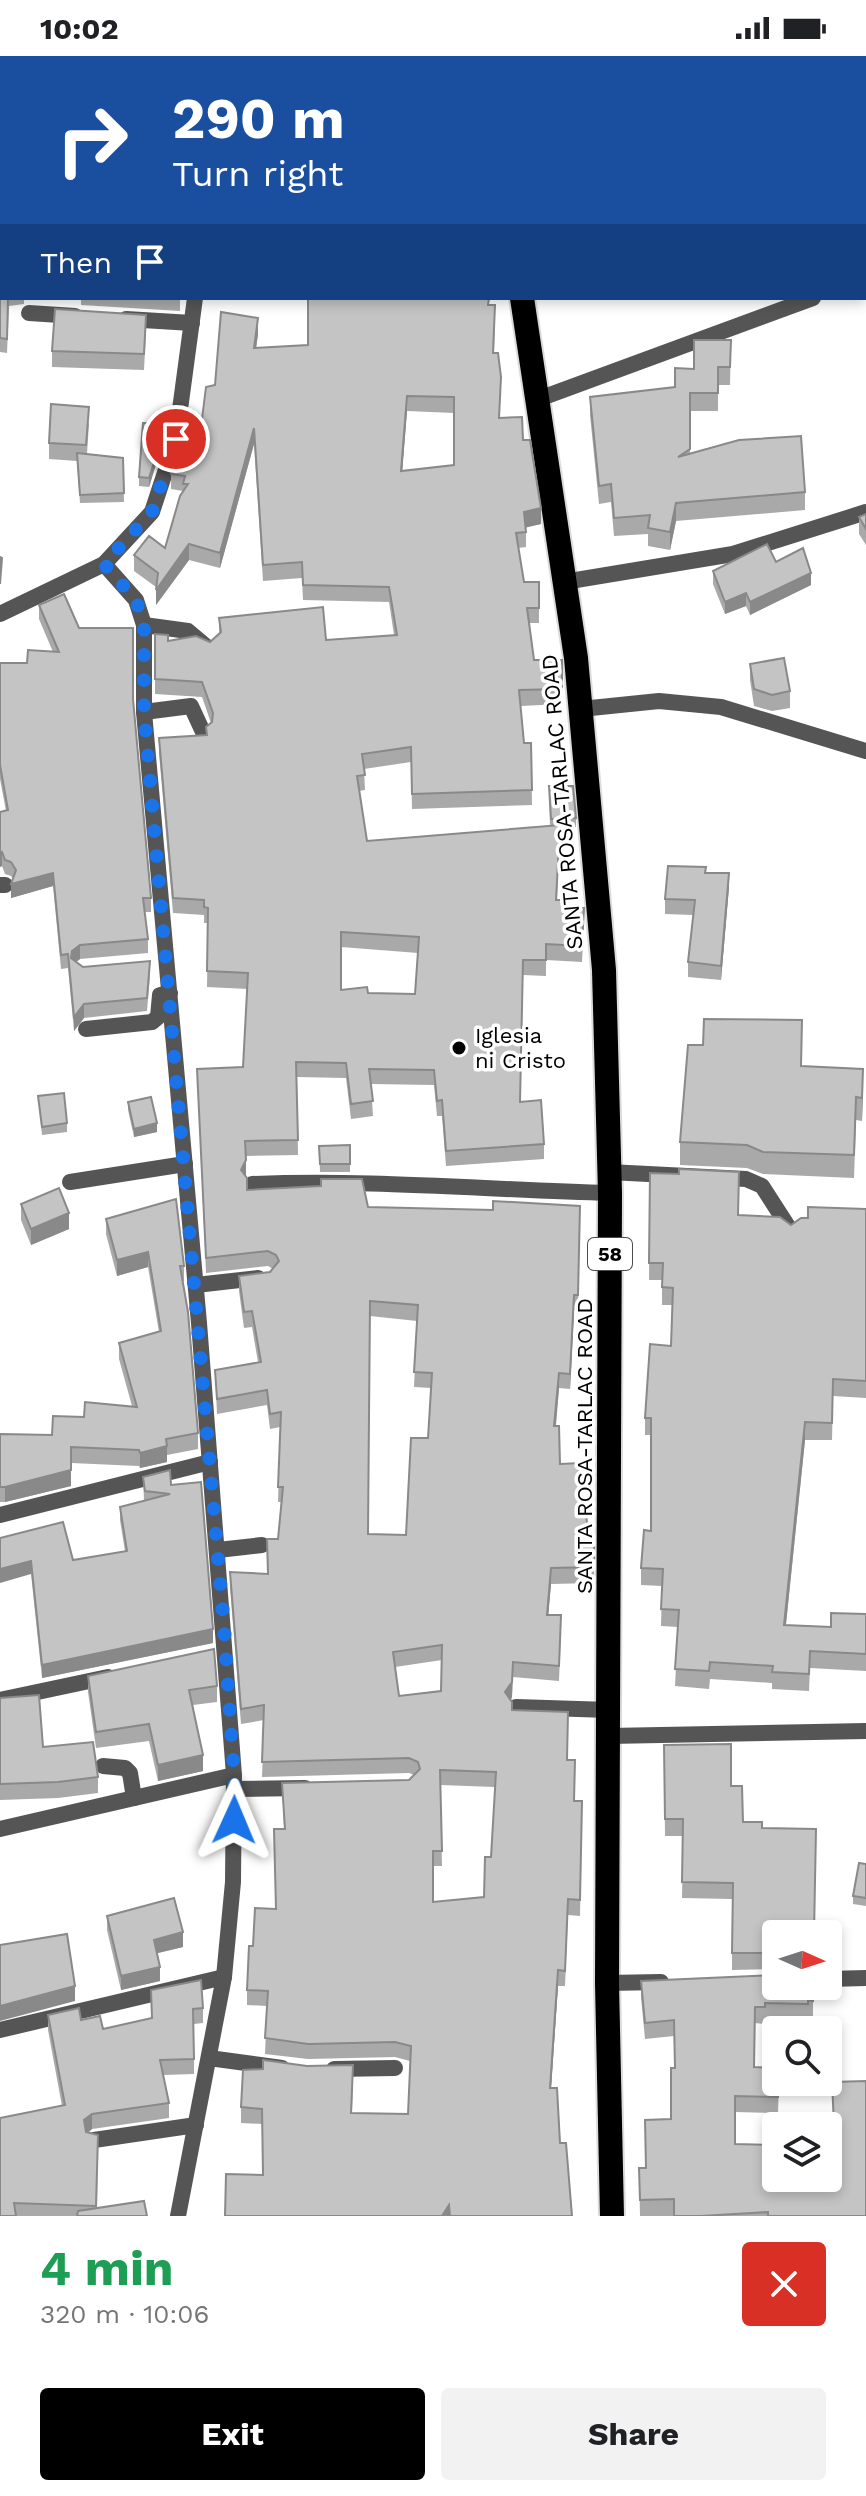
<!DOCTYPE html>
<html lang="en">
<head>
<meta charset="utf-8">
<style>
  body { margin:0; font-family:"Work Sans",sans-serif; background:#f2f2f2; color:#202124; height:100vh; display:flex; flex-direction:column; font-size:30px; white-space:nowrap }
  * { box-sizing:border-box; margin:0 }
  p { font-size:26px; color:#757577 }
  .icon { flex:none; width:44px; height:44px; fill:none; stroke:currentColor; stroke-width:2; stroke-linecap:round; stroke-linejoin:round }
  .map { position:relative; height:2160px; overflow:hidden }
  .drawer { display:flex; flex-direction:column; background:#fff; flex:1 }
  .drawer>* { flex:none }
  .hud { position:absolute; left:0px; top:0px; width:866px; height:244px; box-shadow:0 4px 12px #0003; background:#1a4fa0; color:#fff; overflow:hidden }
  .needle { width:52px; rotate:93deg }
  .tools { position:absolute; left:762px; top:1864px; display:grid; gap:16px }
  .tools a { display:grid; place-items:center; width:80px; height:80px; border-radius:8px; background:#fff; box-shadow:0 4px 12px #0003; font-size:40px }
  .pin { position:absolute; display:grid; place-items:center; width:68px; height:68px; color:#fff; margin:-34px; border:4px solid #fff; border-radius:50%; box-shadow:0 2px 8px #0007 }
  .me { position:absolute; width:88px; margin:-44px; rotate:1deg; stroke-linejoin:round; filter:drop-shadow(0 0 6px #0008) }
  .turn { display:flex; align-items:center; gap:28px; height:168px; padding:0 40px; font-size:36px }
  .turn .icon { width:104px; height:104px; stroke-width:2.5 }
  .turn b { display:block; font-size:56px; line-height:68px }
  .then { display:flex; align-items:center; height:76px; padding:0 40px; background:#0003; gap:16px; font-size:30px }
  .round { display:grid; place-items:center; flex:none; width:84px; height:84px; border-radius:8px; background:#f2f2f2 }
  .summary { display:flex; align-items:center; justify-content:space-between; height:136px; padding:0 40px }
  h1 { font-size:48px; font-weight:700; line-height:60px; color:#1e9e55 }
  .cta { display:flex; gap:16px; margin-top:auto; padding:16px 40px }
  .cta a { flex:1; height:92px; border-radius:8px; background:#000; color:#fff; font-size:32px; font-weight:700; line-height:92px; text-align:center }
  .cta a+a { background:#f2f2f2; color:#202124 }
  .status { display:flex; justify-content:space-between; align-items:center; height:56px; padding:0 40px; background:#fff; direction:ltr }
  .status svg { height:22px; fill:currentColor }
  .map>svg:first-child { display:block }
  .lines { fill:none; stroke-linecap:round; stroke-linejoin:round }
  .highway-casing { stroke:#dbdbdb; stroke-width:28 }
  .lane { stroke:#555; stroke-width:16 }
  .street { stroke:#555; stroke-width:16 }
  .highway { stroke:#000; stroke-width:24 }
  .wall { fill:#a9a9a9; fill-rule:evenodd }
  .shaded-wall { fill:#898989 }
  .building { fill:#c4c4c4; stroke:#898989; stroke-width:2; fill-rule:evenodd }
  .route { stroke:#1a73e8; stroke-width:14; stroke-dasharray:0 25.2 }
  .poi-dot { fill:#000; stroke:#fff; stroke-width:3 }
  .labels { text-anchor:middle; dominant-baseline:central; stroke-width:7; stroke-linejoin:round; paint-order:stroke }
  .shield { fill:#fff; stroke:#4c4c4c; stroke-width:2 }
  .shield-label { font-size:20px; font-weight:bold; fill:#000 }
  .street-label { font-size:22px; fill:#000; stroke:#fff }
  .poi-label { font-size:22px; fill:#000; stroke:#fff; text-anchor:start }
</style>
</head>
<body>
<div class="status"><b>10:02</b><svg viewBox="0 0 49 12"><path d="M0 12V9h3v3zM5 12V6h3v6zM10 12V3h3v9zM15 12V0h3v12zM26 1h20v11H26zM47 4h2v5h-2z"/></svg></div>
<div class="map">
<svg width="866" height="2160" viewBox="0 0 866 2160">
  <rect width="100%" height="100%" fill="#fff"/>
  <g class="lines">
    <g class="highway-casing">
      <g id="highway">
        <polyline points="515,2 515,0"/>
        <polyline points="522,242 576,602 604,914 610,1137 607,1927 612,2160"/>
      </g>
    </g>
    <g class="lane">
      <polyline points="564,526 733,498 866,456"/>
      <polyline points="144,569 188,575 207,591"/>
      <polyline points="581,653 659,645 721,651 866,695"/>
      <polyline points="144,656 191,650 203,676"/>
      <polyline points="86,973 152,966 158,961 160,939 170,937"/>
      <polyline points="70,1126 185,1108"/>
      <polyline points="196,1229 258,1222"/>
      <polyline points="218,1494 262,1489"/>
      <polyline points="516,1651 609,1654"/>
      <polyline points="609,1680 866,1675"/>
      <polyline points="103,1710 125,1712 130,1717 134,1742"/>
      <polyline points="94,2084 196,2069"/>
    </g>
    <g class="street">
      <polyline points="864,222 866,221"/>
      <polyline points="29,257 75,260"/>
      <polyline points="126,263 192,267"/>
      <polyline points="536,344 813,242"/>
      <polyline points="104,508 136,544 144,569 144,656 199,1267 234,1719 233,1826 224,1921 178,2160"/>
      <polyline points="0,558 104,508 152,456 176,383 195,242"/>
      <polyline points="0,829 5,829"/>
      <polyline points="609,1116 746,1123 762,1130 791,1175"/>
      <path d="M252 1128C371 1123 490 1134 610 1137"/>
      <polyline points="0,1459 210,1406"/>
      <polyline points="0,1644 108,1621"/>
      <polyline points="234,1733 305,1732"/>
      <polyline points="0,1773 234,1719"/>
      <polyline points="828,1923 866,1922"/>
      <polyline points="607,1927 661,1926"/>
      <polyline points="0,1974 224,1921"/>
      <polyline points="209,2002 282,2012"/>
      <polyline points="334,2013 395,2012"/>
    </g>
    <use href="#highway" class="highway"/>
  </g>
  <g class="wall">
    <polygon points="40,0 370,0 370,2 64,2 40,1"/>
    <rect x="431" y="0" width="39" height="2"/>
    <polygon points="0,195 2,242 24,242 24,248 9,250 7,297 0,296"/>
    <polygon points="81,242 180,242 180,255 81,249"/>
    <path d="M490 249 495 265 494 297 500 362 523 384 541 468 526 471V491L518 492 524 526H539V567H529L534 604H562V648L521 650 524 687H531L532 749 412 753 411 706 364 713 365 734 359 735 367 785 550 770 549 730 576 762V771H560L557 844 564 852 584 867 582 906 546 904V920L523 919 520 1046 544 1088V1103L446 1110 442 1060H437L434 1029 371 1028 373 1060 351 1063 346 1022 297 1021 298 1099 246 1100 245 1120 247 1134 368 1151 493 1154 580 1150 578 1254H574L570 1333 559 1332 556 1370 560 1408 581 1454 588 1483H594V1527L551 1528 548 1559 561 1574 559 1625 513 1621 512 1641 511 1644 512 1654 568 1671 567 1704 574 1745H582L580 1860 568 1859 565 1930H558L551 2032 263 2119 262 2068 241 2067V2051L353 2024 352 2057 408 2058 410 2005 395 2001 308 2003 265 1998 267 1950 247 1949V1934L253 1890 276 1853 284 1773 282 1727 409 1724 414 1719 409 1717 262 1721 264 1664 241 1668 230 1531V1516L267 1518 278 1483 281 1446H278L280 1371 270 1373 267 1349 217 1358 215 1314 258 1306 252 1271 244 1272 239 1235V1220L270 1216 273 1213 268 1210 206 1217 197 1013 243 1011 248 933 207 931 208 867H204V859L173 857 159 697V682L206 679V671L211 667 202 641 155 638V578L168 585 210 586 219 578V562L326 584 394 579 389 546 303 544 302 522 263 525 254 388 220 512 189 504 156 549V531L134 515V499L165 492 183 435 171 433V418L202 363 215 329 258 278 256 292 308 289ZM407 355 454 357V409L402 415ZM341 891 418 897 415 938 368 937 341 934ZM370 1260 417 1265 414 1331 431 1332 428 1382 406 1479 368 1478ZM442 1604 441 1635 399 1640 395 1611ZM440 1729 495 1731 491 1801 484 1841 433 1846V1810H442Z"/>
    <polygon points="146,275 144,314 52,311 52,295"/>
    <polygon points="731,284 730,329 718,329 718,355 690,355 690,398 805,436 805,454 676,465 670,494 648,490 648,478 614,480 611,446 599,448 590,359 590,341 675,331 694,313"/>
    <polygon points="89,367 87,398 123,402 124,446 80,447 77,405 49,403 49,387"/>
    <polygon points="166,376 149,431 139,430 139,421"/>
    <polygon points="866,458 866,489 859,478 859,461"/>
    <polygon points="776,506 811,529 750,559 746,550 725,558 713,528 713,515"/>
    <polygon points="39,549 79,572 133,643 151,842 151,856 145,856 148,883 148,897 80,903 76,906 83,911 150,919 147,955 84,962 74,975 68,912 61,913 53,830 11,842 13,823 11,820 5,818 2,810 0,811 0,756 6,755 0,723 0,607 27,607 53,596 39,563"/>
    <polygon points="750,608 790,635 790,652 772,655 754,650 750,624"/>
    <polygon points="706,817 729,831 721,924 688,921 688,906 693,859 665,858 665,843"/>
    <polygon points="802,1010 863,1036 862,1065 856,1064 854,1122 763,1118 747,1112 680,1109 680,1086"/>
    <polygon points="38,1040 67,1067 67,1076 42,1079"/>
    <polygon points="128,1046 157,1076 134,1081 128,1054"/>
    <polygon points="350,1089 350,1116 320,1116 319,1090"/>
    <polygon points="650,1117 738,1159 791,1169 808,1162 866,1153 866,1342 833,1340 832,1384 805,1384 786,1569 831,1571 866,1558 866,1615 810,1612 809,1635 772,1633 772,1627 710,1623 709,1633 675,1630 678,1571 661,1570 662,1530 641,1529 641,1512 651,1475 651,1379 645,1379 645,1362 671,1290 672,1249 662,1249 662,1224 649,1224"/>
    <polygon points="21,1148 69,1173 31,1189 21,1164"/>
    <polygon points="106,1163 184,1210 184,1225 183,1225 198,1377 198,1393 167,1399 167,1406 140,1412 139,1410 71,1407 71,1430 5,1446 0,1446 0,1378 52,1379 84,1361 132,1350 119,1303 119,1287 159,1276 148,1211 117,1220 106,1178"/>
    <polygon points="143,1421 171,1429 213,1587 42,1622 31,1518 0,1482 73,1504 125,1495 120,1464 120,1451 144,1445"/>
    <polygon points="88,1620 217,1630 217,1646 193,1649 203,1715 158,1725 149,1685 96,1692 88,1636"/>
    <polygon points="0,1642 43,1691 98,1721 98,1737 58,1742 0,1744"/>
    <polygon points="664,1689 731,1730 743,1766 762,1772 776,1878 776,1913 732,1914 732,1843 682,1842 683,1780 665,1780"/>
    <polygon points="866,1808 866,1850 853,1848 853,1840"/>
    <polygon points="107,1860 183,1891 157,1897 160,1925 121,1934 107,1874"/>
    <polygon points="641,1925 813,1930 813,1961 808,1961 808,1965 765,1963 765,1968 755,1967 755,2011 779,2026 778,2057 735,2056 735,2088 834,2089 832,2026 866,2160 640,2160 639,2112 646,2112 671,2063 675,2012 674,1980 645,1983 641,1941"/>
    <polygon points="151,1934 203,1952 203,1967 194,1968 194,2018 163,2019 169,2047 169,2062 92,2073 88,2077 98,2079 97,2152 147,2160 0,2160 62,2050 48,1974 48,1959 81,1964 103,1973 152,1962"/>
  </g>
  <g class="shaded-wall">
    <polygon points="760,0 784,0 781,2 757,2"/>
    <polygon points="258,262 258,278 254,307 254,292"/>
    <polygon points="407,340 407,355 401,431 401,415"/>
    <polygon points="166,368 166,376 149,431 149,422"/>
    <polygon points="254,372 254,388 220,512 220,497"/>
    <polygon points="676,447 676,465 670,494 670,476"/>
    <polygon points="541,452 541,468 524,472 524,456"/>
    <polygon points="189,488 189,504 156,549 156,534"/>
    <polygon points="811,517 811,529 750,559 750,546"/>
    <polygon points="746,537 746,550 725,558 725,546"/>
    <polygon points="2,796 2,810 0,811 0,797"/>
    <polygon points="53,817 53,830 11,842 11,828"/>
    <polygon points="729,817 729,831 721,924 721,910"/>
    <polygon points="80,889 80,903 72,909 71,902 72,895"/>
    <polygon points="84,948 84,962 74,975 74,961"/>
    <polygon points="863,1013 863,1036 862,1065 862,1042"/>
    <polygon points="157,1067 157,1076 134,1081 134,1073"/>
    <polygon points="246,1104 246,1119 241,1129 241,1114"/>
    <polygon points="69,1157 69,1173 31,1189 31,1173"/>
    <polygon points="148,1196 148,1211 117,1220 117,1204"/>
    <polygon points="574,1239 574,1254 570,1333 570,1318"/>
    <polygon points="559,1317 559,1332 554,1386 554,1370"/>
    <polygon points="805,1366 805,1384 784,1586 784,1569"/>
    <polygon points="167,1390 167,1406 140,1412 140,1397"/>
    <polygon points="71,1391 71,1430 5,1446 5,1431"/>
    <polygon points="31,1505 31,1518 0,1527 0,1513"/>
    <polygon points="551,1512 551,1528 547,1574 547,1559"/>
    <polygon points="213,1573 213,1587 42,1622 42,1609"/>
    <polygon points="513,1606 512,1641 505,1651 505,1636"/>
    <polygon points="203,1699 203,1715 158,1725 158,1709"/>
    <polygon points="183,1876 183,1891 154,1898 154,1884"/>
    <polygon points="160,1911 160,1925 121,1934 121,1920"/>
    <polygon points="558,1914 558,1930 550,2048 550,2032"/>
    <polygon points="75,1930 75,1945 0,1965 0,1950"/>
    <polygon points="92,2058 92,2073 84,2079 84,2064"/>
    <polygon points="449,2149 449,2160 442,2160"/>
  </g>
  <g class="building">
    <rect x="164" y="0" width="206" height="2"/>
    <rect x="445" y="0" width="25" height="2"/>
    <polygon points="747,0 760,0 757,2 748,2"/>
    <polygon points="0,195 2,195 2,242 8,242 7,283 0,282"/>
    <path d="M308 242H489L488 249H495L493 297H498L501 321 499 362 522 361 523 384H530L541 452 524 456 526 476 516 477 524 526H539V552H527L534 604H562V633L519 634 524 687H531L532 734 412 738 411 691 362 698 365 719 357 720 367 785 560 769 556 844H564L563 852H584L582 890 546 888V904H523L520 1046 541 1044 544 1088 446 1095 442 1044 437 1045 434 1014 369 1013 373 1045 351 1048 346 1007 296 1006 298 1084 245 1085 246 1104 241 1114 247 1122V1134L321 1130V1123H362L368 1151 493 1154V1145L580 1150 578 1239H574L570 1318 559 1317 554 1370H559L560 1408 581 1407V1454H586L588 1483H594V1511L551 1512 547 1559H561L559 1610 513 1606 512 1626 505 1636 512 1646V1654L568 1656 567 1704H575L574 1745H582L580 1844 568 1843 565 1915 558 1914 550 2032H557L560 2087H566L572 2160H450L449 2149 442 2160H225L226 2118 263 2119 262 2053 241 2051 243 2014 263 2013V2004L307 2010 353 2009 351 2057 408 2058 411 1990 395 1986 308 1988 265 1982 268 1935 247 1934 249 1890H253L255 1852 276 1853 274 1773H285L282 1727 409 1724 420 1713 418 1706 409 1702 262 1706 264 1649 241 1653 230 1516 268 1518 267 1483H278L283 1431H278L281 1356 270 1358 267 1334 217 1343 215 1314 261 1306 252 1255 244 1256 239 1220 270 1216 279 1205 276 1199 268 1195 206 1202 197 1013 243 1011 248 917 207 915 208 852 204 851V844L173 842 159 682 207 679 206 671 212 666 213 657 202 626 155 623V578L168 579V585L196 580 210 586 221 576 219 562 323 551 326 584 397 579 389 531 303 529 302 506 263 509 254 372 220 497 189 488 156 534 158 517 134 499 149 480 165 492 180 440 188 428H183L185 420 171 418 188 362 202 363 206 331 215 329 221 256 258 262 254 292 308 289ZM407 340 454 341V409L401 415ZM341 876 419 881 415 938 368 937 367 931 341 934ZM370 1245 418 1249 414 1316 432 1317 428 1382H411L406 1479 368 1478ZM442 1589 441 1635 399 1640 393 1596ZM440 1714 496 1716 491 1801H485L484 1841 433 1846V1795H442Z"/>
    <polygon points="55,253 146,259 144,298 52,295"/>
    <polygon points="694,284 731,284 730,311 718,311 718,337 690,337 690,393 678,401 739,384 801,380 805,436 676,447 670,476 648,472 650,459 614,462 611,428 599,430 590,341 675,331 675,312 694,313"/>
    <polygon points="51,348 89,351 86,389 49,387"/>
    <polygon points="143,367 166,368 149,422 139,421"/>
    <polygon points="77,397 123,402 124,437 80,439"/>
    <polygon points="866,458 866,473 859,461"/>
    <polygon points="767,488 776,506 803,492 811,517 750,546 746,537 725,546 713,515"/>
    <polygon points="0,501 2,502 0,528"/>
    <polygon points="64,538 79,572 133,572 133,643 151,842 143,842 148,883 80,889 72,895 71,902 83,911 150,905 147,942 84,948 74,961 68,898 61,899 53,817 11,828 16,814 11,806 5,804 2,796 0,797 0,756 8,754 0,709 0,607 27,607 28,594 59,596 39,549"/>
    <polygon points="784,602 790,635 772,639 754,633 750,608"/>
    <polygon points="549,730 573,730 576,762 551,763"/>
    <polygon points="668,810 706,811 705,817 729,817 721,910 688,906 695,844 665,843"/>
    <polygon points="704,963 802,964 801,1010 863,1013 862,1042 856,1041 854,1099 763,1096 747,1089 680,1086 688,989 703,989"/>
    <polygon points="64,1037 67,1067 42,1071 38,1040"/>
    <polygon points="151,1041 157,1067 134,1073 128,1046"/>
    <polygon points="350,1089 350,1108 320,1108 319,1090"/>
    <polygon points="679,1113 739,1116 738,1159 780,1161 791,1169 801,1162 808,1162 808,1151 866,1153 866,1325 833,1323 832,1367 805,1366 784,1569 831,1571 831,1557 866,1558 866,1598 810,1595 809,1618 772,1616 773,1610 710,1606 709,1615 675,1613 679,1554 661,1553 663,1513 641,1512 644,1474 651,1475 651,1362 645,1362 650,1288 671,1290 673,1232 662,1231 663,1207 649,1207 650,1117 679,1118"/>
    <polygon points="59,1132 69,1157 31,1173 21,1148"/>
    <polygon points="176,1143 184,1210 180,1210 188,1256 198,1377 166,1383 167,1390 140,1397 139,1394 71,1391 71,1414 5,1431 0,1431 0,1378 52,1379 53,1360 84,1361 85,1346 137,1351 119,1287 161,1275 148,1196 117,1204 106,1163"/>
    <polygon points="170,1414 171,1429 201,1426 213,1573 42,1609 31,1505 0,1513 0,1482 63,1466 73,1504 127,1495 120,1451 170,1438 145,1435 143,1421"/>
    <polygon points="214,1593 217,1630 189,1634 203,1699 158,1709 149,1668 96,1676 88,1620"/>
    <polygon points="39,1639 43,1691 93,1686 98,1721 58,1726 0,1728 0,1642"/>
    <polygon points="731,1688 731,1730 742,1730 743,1766 762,1766 762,1772 816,1773 814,1878 776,1878 776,1897 732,1897 733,1827 682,1826 683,1763 665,1763 664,1689"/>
    <polygon points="859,1807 866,1808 866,1842 853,1840"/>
    <polygon points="174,1842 183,1876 154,1884 160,1911 121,1920 107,1860"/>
    <polygon points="67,1878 75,1930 0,1950 0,1889"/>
    <polygon points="776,1919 776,1930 813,1930 813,1945 808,1944 808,1948 765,1947 765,1951 755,1951 754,2011 776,2012 776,2026 779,2026 778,2041 735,2040 735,2088 776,2089 776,2122 828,2122 828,2089 835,2089 832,2026 866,2025 866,2160 768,2160 768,2156 701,2160 674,2160 674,2143 640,2144 639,2112 646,2112 645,2064 671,2063 671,2012 675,2012 674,1964 645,1967 641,1925"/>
    <polygon points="201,1924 203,1952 193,1953 194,2003 160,2004 169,2047 92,2058 84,2064 86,2076 98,2079 96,2150 14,2147 16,2160 0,2160 0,2062 65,2049 48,1959 79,1952 81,1964 100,1960 103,1973 152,1962 151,1934"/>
    <polygon points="144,2145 147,2160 77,2160 78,2155"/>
  </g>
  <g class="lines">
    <polyline class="route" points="176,383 152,456 104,508 136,544 144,569 144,656 224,1570 234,1719 234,1764"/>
  </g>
  <circle class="poi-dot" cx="459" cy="992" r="8"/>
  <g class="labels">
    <rect class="shield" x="588" y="1182" width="44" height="32" rx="6"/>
    <g class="shield-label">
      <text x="610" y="1198">58</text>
    </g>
    <g class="street-label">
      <text transform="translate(562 746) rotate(-95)">SANTA ROSA-TARLAC ROAD</text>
      <text transform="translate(584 1390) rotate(-90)">SANTA ROSA-TARLAC ROAD</text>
    </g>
    <g class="poi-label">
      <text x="475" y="979">Iglesia<tspan x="475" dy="25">ni Cristo</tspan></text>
    </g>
  </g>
</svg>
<div class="tools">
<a><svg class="needle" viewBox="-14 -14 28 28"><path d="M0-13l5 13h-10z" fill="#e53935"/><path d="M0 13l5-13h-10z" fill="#757577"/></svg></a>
<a><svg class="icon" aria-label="search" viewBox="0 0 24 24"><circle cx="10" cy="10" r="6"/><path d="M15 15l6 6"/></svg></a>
<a><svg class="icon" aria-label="layers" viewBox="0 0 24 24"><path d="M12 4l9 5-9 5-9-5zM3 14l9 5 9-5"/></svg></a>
</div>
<div class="pin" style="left:176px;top:383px;background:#d93025"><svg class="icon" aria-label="arrive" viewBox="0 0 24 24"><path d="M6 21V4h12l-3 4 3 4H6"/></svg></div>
<svg class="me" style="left:234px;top:1764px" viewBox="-20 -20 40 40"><path d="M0-17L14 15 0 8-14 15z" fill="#1a73e8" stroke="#fff" stroke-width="4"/></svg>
<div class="hud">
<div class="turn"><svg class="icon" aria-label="right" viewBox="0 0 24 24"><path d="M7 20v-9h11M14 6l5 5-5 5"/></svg><div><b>290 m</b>Turn right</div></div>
<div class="then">Then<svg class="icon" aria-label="arrive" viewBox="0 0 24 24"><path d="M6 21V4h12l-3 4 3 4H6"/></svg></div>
</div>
</div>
<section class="drawer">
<div class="summary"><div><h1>4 min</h1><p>320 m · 10:06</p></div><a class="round" style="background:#d93025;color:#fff"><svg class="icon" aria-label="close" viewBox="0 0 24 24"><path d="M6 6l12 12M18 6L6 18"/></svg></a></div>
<div class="cta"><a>Exit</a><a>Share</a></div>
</section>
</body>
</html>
